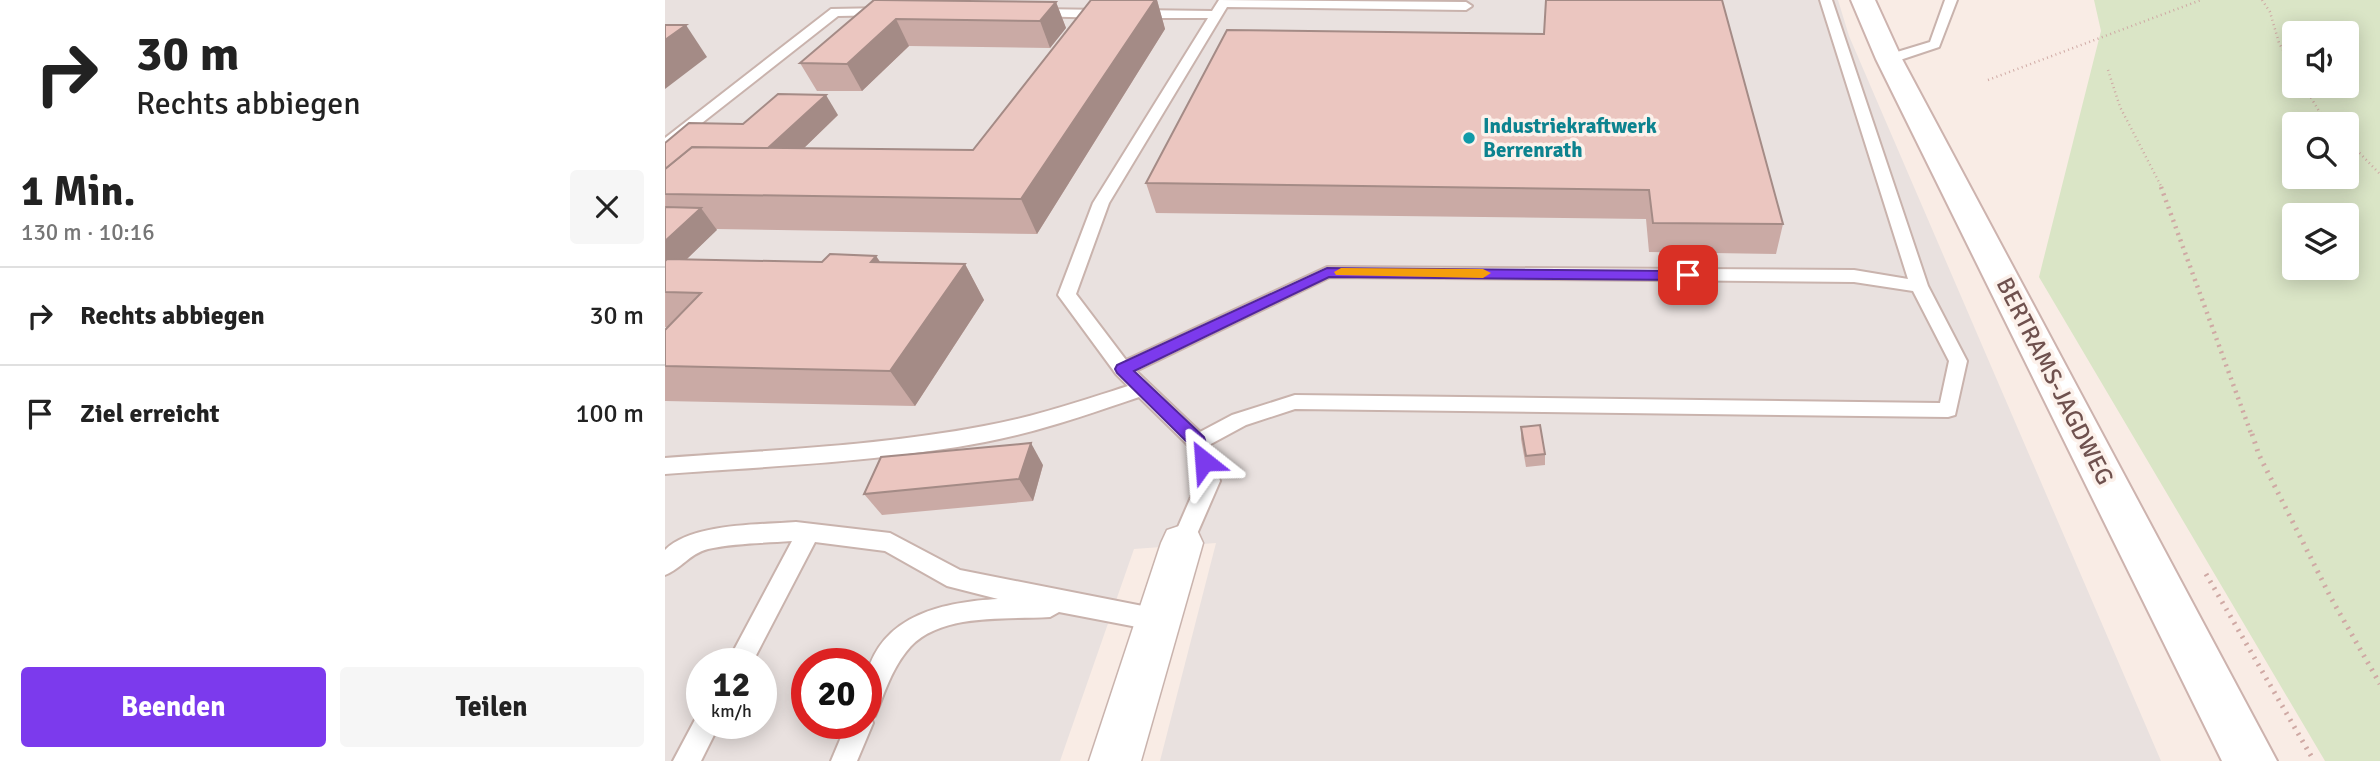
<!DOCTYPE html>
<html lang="de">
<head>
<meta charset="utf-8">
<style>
  body { margin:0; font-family:Signika,sans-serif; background:#f6f6f6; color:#222; height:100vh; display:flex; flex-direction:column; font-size:26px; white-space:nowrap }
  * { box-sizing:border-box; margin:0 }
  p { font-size:23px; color:#767676 }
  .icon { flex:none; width:38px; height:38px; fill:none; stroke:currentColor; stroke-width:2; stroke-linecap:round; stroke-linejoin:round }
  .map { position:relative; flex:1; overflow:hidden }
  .side { display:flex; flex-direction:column; background:#fff; width:665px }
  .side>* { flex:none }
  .guide { background:#fff; color:#222; overflow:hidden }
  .tools { position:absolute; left:1617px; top:21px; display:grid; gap:14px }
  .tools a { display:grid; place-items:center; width:77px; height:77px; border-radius:7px; background:#fff; box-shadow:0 4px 18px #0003; font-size:35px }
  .speed { position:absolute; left:21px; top:648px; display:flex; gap:14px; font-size:35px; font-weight:700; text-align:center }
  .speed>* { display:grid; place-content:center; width:91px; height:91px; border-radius:50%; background:#fff; box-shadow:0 4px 18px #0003; line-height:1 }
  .speed small { font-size:18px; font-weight:400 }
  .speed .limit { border:10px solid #d22; background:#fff; color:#111 }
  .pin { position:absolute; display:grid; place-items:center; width:60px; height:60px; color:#fff; margin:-30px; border-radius:14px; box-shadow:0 4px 10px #0006 }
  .me { position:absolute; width:77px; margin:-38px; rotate:332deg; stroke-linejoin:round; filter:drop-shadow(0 0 5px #0008) }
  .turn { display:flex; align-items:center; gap:24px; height:147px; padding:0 21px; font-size:32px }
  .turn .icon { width:91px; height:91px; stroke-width:2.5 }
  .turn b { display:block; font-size:49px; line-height:60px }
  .round { display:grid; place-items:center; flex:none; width:74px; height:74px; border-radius:7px; background:#f6f6f6 }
  .headline { display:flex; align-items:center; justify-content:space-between; height:119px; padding:0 21px }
  h1 { font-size:42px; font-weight:700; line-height:52px }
  .action { display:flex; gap:14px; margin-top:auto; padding:14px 21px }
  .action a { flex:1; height:80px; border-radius:7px; background:#7c3aed; color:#fff; font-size:28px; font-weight:700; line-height:80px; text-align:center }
  .action a+a { background:#f6f6f6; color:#222 }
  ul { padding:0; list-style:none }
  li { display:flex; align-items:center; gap:21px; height:98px; padding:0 21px; border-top:2px solid #e0e0e0 }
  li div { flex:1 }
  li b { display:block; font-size:26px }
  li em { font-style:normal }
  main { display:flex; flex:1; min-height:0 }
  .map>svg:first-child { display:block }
  .industrial { fill:#e9e1df; fill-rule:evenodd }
  .green { fill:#dae5c6; fill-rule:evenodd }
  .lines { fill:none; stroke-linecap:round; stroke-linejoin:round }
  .service-casing { stroke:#c9b3ad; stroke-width:4 }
  .minor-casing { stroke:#c9b3ad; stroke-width:3 }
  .secondary-casing { stroke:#cdb3ae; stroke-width:4 }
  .path-far2 { stroke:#cfa9a4; stroke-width:2.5; stroke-dasharray:1 3.5; stroke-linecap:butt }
  .path-far1 { stroke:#cfa9a4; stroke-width:4.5; stroke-dasharray:2 5; stroke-linecap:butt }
  .path { stroke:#cfa9a4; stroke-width:5; stroke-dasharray:2 6; stroke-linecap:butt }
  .service { fill:#fff; fill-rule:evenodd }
  .minor { fill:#fff; fill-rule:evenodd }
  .secondary { fill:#fff; fill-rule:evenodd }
  .wall { fill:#caaaa5 }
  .shaded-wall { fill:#a48b86 }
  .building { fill:#ebc6c0; stroke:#a48b86; stroke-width:2 }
  .route { fill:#7c3aed; stroke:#51269a; stroke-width:2 }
  .slow { fill:#f59e0b }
  .culture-dot { fill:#0f9aa8; stroke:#fcf1eb; stroke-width:2.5 }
  .labels { text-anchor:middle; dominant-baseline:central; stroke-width:7; stroke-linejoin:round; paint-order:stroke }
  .far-culture-label { font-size:21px; font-weight:bold; fill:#0d838f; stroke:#fcf1eb; text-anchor:start }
  .street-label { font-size:24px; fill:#6f514e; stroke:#fcf1eb }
</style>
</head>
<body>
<main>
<section class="side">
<div class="guide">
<div class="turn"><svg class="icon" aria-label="right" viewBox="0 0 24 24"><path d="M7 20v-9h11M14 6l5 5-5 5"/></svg><div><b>30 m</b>Rechts abbiegen</div></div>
</div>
<div class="headline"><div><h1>1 Min.</h1><p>130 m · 10:16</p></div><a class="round"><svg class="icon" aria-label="close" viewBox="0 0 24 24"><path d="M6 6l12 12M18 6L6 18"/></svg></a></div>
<ul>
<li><svg class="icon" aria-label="right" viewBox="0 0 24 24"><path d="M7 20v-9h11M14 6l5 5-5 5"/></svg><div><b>Rechts abbiegen</b></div><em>30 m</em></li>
<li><svg class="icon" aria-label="arrive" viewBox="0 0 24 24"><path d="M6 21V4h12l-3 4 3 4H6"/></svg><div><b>Ziel erreicht</b></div><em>100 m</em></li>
</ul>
<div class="action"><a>Beenden</a><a>Teilen</a></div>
</section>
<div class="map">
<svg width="1715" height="761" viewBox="0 0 1715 761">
  <rect width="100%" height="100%" fill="#f9ece5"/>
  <path class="industrial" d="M0 0H1173L1184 36 1496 761H495L551 543 469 549 395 761H0ZM37 663H96V723H37ZM142 663H201V723H142Z"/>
  <path class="green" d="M1429 0H1715V761H1660L1374 277 1436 31ZM1629 33H1682V86H1629ZM1629 124H1682V177H1629ZM1629 215H1682V268H1629Z"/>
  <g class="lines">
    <g class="service-casing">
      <g id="service">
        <path d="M554 0 801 2 807 6 801 10 562 7 444 203 411 294 461 360 662 267 1189 270 1243 279 1155 0H1167L1263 286 1302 361 1290 415 1283 417 630 409 581 425 544 445 555 481 525 550 517 552 509 550 506 543 533 481 524 446 474 397C424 414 373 432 320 442 215 462 107 466 0 474V458C107 450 214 446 319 426 369 417 416 401 463 386L451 374 393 295 428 203 543 18H472L466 14 472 10 547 11ZM665 277 1189 282 1248 291 1284 361 1275 403 630 395 567 415 535 432 471 371Z"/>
        <polygon points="1280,0 1292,0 1274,47 1229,62 1219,62 1219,56 1265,42"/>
        <polygon points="221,8 225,9 225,15 173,16 5,148 0,149 0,138 166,9"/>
        <polygon points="370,9 442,10 448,14 442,18 366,16 364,13"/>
        <path d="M131 522 225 533 295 570 493 609 501 612 505 620 501 628 493 631 394 612 385 617C340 620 271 612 241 652 226 671 219 694 210 716L206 718 208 723 192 761H166L182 723H201C201 708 198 688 202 674 218 614 280 602 333 599L282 586 220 551 150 542 87 663H62L127 541C100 543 69 543 43 549 24 554 16 569 0 575V550C27 523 94 525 131 522Z"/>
        <polygon points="37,712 37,723 55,723 36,761 8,761 33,714"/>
      </g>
    </g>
    <g class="minor-casing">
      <polygon id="minor" points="517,525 532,530 538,543 476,761 424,761 496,543 502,530"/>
    </g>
    <g class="secondary-casing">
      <polygon id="secondary" points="1186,0 1210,0 1237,59 1612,761 1557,761 1211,59"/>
    </g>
    <g class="path-far2">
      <polyline points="1597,0 1605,12 1614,43 1629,69"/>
      <polyline points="1443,70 1455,107 1497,188"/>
      <polyline points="1323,80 1536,0"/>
      <polyline points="1639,86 1654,111 1667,124"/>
      <polyline points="1682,140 1715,174"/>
    </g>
    <polyline class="path-far1" points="1496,187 1587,436"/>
    <g class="path">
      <polyline points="1587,434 1594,455 1666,598 1715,684"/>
      <polyline points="1541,574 1649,761"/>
    </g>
    <use href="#service" class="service"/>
    <use href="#minor" class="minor"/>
    <use href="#secondary" class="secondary"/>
  </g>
  <g class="wall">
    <polygon points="209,0 391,2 401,28 385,48 244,46 197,91 152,91 135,63"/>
    <polygon points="426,0 492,0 500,29 372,234 52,229 21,260 157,262 211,256 216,263 300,264 319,300 250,406 0,401 0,330 2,327 0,327 0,143 78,124 173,115 139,148 308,150"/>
    <polygon points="562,30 1118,224 1111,254 984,252 981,219 491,213 481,183"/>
    <polygon points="856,427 880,454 880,465 861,467 856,439"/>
    <polygon points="378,465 368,501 217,515 199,494"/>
  </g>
  <g class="shaded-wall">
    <polygon points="490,0 492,0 500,29 372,234 356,199"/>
    <polygon points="391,2 401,28 385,48 375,21"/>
    <polygon points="231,19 244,46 197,91 182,64"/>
    <polygon points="21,25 42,57 0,89 0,40"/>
    <polygon points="161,95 173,115 104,182 89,161"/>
    <polygon points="36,208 52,230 1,279 0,277 0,241"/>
    <polygon points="211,256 234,291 206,262"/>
    <polygon points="300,264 319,300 250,406 225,371"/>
    <polygon points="366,443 378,465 368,501 354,479"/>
  </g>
  <g class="building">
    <polygon points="209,0 213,0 391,2 375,21 231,19 182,64 135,63"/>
    <polygon points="426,0 490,0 356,199 0,194 0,169 27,147 308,150"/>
    <polygon points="881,0 1057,0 1118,224 988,223 984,190 481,183 562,30 879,34"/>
    <polygon points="0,25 21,25 0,40"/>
    <polygon points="113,94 161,95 103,148 27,147 0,169 0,143 24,123 78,124"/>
    <polygon points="0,207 36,208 0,241"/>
    <polygon points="165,254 211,256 206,262 300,264 225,371 0,366 0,330 36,293 0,292 0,261 2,259 157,262"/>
    <polygon points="875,425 880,454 861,456 856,427"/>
    <polygon points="366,443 354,479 199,494 216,457"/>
  </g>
  <polygon class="route" points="662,268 1023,271 1030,275 1023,280 664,277 469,371 539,437 547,461 545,466 533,466 525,445 452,373 450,369 452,365"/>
  <polygon class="slow" points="676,268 818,269 826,273 818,278 671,275 669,272"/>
  <circle class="culture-dot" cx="804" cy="138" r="7"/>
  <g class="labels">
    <g class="far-culture-label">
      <text x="818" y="126">Industriekraftwerk<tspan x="818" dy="24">Berrenrath</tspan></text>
    </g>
    <g class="street-label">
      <text transform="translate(1390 381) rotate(63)">BERTRAMS-JAGDWEG</text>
    </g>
  </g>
</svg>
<div class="tools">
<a><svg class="icon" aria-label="sound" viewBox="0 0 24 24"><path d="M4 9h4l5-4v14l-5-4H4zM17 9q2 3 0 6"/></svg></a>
<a><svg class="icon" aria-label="search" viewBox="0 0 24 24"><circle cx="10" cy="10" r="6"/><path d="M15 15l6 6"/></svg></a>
<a><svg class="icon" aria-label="layers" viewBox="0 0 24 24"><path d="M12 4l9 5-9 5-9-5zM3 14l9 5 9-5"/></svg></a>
</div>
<div class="speed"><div>12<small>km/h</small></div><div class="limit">20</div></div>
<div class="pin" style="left:1023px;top:275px;background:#d93025"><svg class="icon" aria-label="arrive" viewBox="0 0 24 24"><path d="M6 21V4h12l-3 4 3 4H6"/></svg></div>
<svg class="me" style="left:539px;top:461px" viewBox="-20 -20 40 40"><path d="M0-17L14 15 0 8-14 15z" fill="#7c3aed" stroke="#fff" stroke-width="4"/></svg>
</div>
</main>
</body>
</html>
